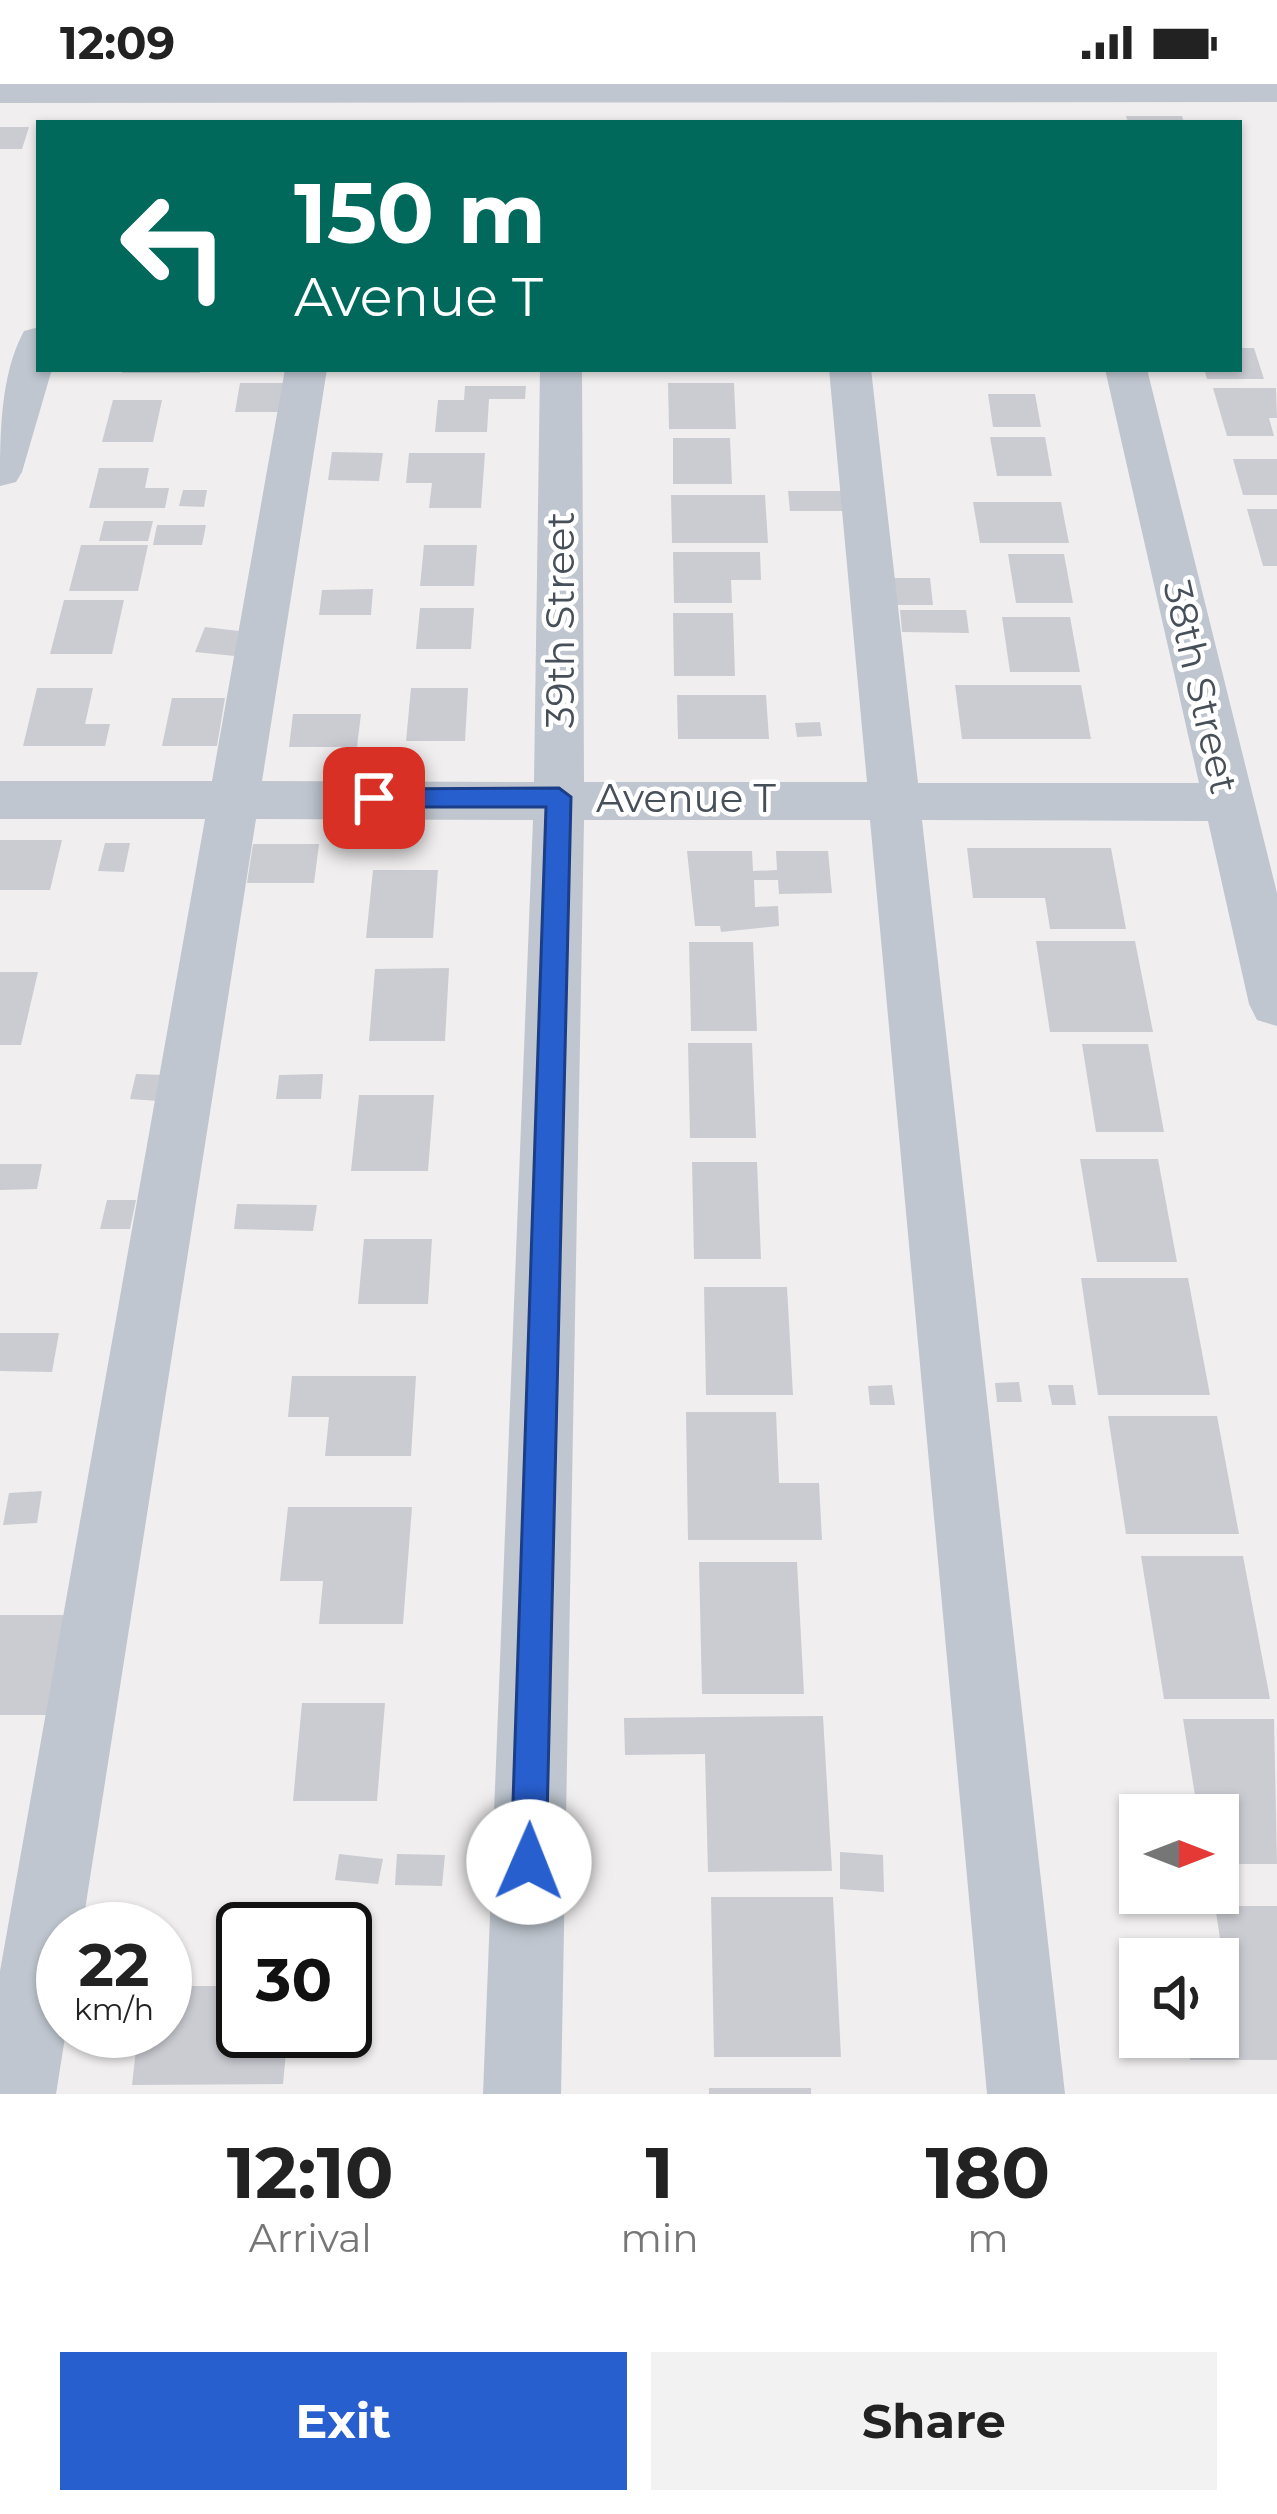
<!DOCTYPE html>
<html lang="en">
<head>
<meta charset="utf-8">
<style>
  body { margin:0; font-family:Montserrat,sans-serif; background:#f2f2f2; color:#222; height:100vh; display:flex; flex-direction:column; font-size:45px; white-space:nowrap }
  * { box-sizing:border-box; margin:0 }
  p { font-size:39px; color:#767676 }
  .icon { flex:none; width:66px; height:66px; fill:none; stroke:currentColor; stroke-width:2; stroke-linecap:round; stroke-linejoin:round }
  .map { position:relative; height:2010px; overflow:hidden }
  .drawer { display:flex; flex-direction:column; background:#fff; flex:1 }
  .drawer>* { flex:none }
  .guide { position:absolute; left:36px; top:36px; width:1206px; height:252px; border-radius:0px; box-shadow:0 3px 9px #0004; background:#00695c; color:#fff; overflow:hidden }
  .needle { width:78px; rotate:90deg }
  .fabs { position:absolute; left:1119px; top:1710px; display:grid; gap:24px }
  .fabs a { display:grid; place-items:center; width:120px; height:120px; border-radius:0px; background:#fff; box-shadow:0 3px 9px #0004; font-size:60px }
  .speed { position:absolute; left:36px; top:1818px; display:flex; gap:24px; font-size:60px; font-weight:700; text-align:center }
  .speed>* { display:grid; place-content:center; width:156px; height:156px; border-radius:50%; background:#fff; box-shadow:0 3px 9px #0004; line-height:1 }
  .speed small { font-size:30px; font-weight:400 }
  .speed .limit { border:6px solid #111; border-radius:18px; background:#fff; color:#111 }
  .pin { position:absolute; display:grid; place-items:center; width:102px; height:102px; color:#fff; margin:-51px; border-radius:24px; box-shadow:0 6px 18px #0006 }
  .me { position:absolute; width:132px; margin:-66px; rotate:1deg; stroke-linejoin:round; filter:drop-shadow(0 0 9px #0008) }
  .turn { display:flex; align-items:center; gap:42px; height:252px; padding:0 60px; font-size:54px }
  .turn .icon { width:156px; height:156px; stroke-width:2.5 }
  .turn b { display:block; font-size:84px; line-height:102px }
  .eta { display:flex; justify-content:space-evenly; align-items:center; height:204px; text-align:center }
  .eta b { font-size:72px; font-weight:700; line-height:84px }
  .primary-button { display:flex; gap:24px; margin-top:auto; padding:24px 60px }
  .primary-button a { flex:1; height:138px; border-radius:0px; background:#285fcf; color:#fff; font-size:48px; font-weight:700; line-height:138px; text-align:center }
  .primary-button a+a { background:#f2f2f2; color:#222 }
  .status { display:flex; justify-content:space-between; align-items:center; height:84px; padding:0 60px; background:#fff; direction:ltr }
  .status svg { height:33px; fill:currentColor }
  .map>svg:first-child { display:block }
  .building { fill:#cbccd2 }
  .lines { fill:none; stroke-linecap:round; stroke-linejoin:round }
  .minor { fill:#bfc6cf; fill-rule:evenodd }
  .route { fill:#285fcf; stroke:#1a3e87; stroke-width:3 }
  .labels { text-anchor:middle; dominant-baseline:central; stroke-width:9; stroke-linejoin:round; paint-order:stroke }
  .street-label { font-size:39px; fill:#474f59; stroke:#fff }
</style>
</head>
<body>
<div class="status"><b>12:09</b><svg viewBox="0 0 49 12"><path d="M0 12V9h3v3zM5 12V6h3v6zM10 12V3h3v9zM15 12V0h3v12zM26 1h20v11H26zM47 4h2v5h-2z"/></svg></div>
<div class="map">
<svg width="1277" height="2010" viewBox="0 0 1277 2010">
  <rect width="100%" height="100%" fill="#f0eeee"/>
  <g class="building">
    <polygon points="1126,32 1182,32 1184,39 1128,39"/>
    <polygon points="0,43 29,43 22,65 0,65"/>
    <polygon points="1239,264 1254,264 1264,295 1207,295 1204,285 1239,285"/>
    <polygon points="123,285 201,285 200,289 122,289"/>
    <polygon points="240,299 284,299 280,328 235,328"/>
    <polygon points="668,299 734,299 736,345 669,345"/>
    <polygon points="465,302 526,302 525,315 489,315 487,348 435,348 438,316 464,316"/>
    <polygon points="1213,304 1276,304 1277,334 1269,334 1274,352 1227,352"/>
    <polygon points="988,310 1035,310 1041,343 993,343"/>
    <polygon points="113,316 162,316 153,358 102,358"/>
    <polygon points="990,353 1045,353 1052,392 997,392"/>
    <polygon points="673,354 730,354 732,400 673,400"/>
    <polygon points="332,368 383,369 379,397 328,396"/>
    <polygon points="409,369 485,369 481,424 429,424 432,399 406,399"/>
    <polygon points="1233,375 1277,375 1277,411 1243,411"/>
    <polygon points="99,384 149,384 145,404 169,404 165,424 89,424"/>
    <polygon points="183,406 207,406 204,423 179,422"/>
    <polygon points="788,407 845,407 847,427 790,427"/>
    <polygon points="671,411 765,411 768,459 672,459"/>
    <polygon points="973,418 1061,418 1069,459 980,459"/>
    <polygon points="1247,425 1277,425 1277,482 1263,482"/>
    <polygon points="104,437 153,437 148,457 99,457"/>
    <polygon points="157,441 206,441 202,461 153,461"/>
    <polygon points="81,461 148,461 138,507 69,507"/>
    <polygon points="424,461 477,461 474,502 420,502"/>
    <polygon points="673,468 760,468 761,496 731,496 732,519 674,519"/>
    <polygon points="1008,470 1064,470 1073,519 1016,519"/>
    <polygon points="886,494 930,494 933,521 888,521"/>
    <polygon points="373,505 371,531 319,531 322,506"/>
    <polygon points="64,516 124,516 112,570 50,570"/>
    <polygon points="420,524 474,524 471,565 416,565"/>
    <polygon points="900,526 966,526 969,549 902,548"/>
    <polygon points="673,529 733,529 735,592 674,592"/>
    <polygon points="1002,533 1070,533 1080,588 1010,588"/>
    <polygon points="205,543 239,547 235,572 195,568"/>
    <polygon points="955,601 1081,601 1091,655 962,655"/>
    <polygon points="37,604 93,604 85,640 110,640 105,662 23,662"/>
    <polygon points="411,604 468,604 465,657 406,657"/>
    <polygon points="677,611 766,611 769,655 678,655"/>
    <polygon points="172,614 225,614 217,662 162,662"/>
    <polygon points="293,630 361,630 357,663 289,663"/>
    <polygon points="820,638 822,652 797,653 795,639"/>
    <polygon points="0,756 62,756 50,806 0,806"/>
    <polygon points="105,759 130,759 124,788 98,787"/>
    <polygon points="253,760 319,760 314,799 247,799"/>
    <polygon points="967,764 1111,764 1126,845 1050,845 1045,814 973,814"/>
    <polygon points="687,767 752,767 753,787 777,786 776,767 828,767 832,809 779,810 778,796 754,796 755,823 778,822 779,842 721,848 720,842 695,842"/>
    <polygon points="373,786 438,786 433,854 366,854"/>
    <polygon points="1036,857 1135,857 1153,948 1050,948"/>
    <polygon points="689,858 753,858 757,947 691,947"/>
    <polygon points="449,884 445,957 369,957 375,885"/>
    <polygon points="0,888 38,888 21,961 0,961"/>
    <polygon points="688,959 752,959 756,1054 690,1054"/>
    <polygon points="1082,960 1148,960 1164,1048 1096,1048"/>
    <polygon points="136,990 164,991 158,1017 130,1015"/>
    <polygon points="323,990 321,1015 276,1015 279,991"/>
    <polygon points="359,1011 434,1011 428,1087 351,1087"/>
    <polygon points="1080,1075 1158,1075 1177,1178 1097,1178"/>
    <polygon points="692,1078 757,1078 761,1175 694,1175"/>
    <polygon points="0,1080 42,1080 37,1105 0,1106"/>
    <polygon points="107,1116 136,1116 130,1145 100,1145"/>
    <polygon points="237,1120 317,1121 313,1147 234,1145"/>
    <polygon points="364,1155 432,1155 428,1220 358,1220"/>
    <polygon points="1081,1194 1188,1194 1210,1311 1098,1311"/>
    <polygon points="704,1203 787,1203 793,1311 706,1311"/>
    <polygon points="0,1249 59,1249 52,1288 0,1287"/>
    <polygon points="292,1292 416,1292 411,1372 325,1372 329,1333 288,1333"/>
    <polygon points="1019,1298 1022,1318 997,1318 995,1299"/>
    <polygon points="892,1301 895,1321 870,1321 868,1302"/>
    <polygon points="1048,1301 1073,1301 1076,1321 1052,1321"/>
    <polygon points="686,1328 776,1328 779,1399 819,1399 822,1456 688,1456"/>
    <polygon points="1108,1332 1217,1332 1239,1450 1126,1450"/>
    <polygon points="42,1407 37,1439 3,1441 9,1409"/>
    <polygon points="288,1423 412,1423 403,1540 319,1540 323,1497 280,1497"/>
    <polygon points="1141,1472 1243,1472 1270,1615 1164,1615"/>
    <polygon points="699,1478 797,1478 804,1610 702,1610"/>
    <polygon points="0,1531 75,1531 58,1631 0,1631"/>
    <polygon points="302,1619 385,1619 377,1717 293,1717"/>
    <polygon points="823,1632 832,1787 708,1788 705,1670 625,1671 624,1634"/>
    <polygon points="1183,1635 1274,1635 1277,1780 1218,1780 1218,1731 1198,1731"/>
    <polygon points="840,1768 883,1771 884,1808 840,1805"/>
    <polygon points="339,1770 383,1775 378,1800 335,1796"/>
    <polygon points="397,1770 445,1771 442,1802 395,1801"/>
    <polygon points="711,1813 833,1813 841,1973 714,1973"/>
    <polygon points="1215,1822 1277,1822 1277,1976 1190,1976 1187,1953 1218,1953 1218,1920 1230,1920"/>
    <polygon points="312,1823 361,1823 357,1895 345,1895 345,1845 310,1845"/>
    <polygon points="234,1853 243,1853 243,1947 288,1947 283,2000 132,2001 138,1947 165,1947 165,1902 230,1902"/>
    <rect x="709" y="2004" width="102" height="6"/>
  </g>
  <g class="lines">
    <g class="minor">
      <polygon points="0,0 1277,0 1277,18 0,19"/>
      <path d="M39 243V285H52L22 388 16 398 0 402C0 351 0 291 24 247Z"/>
      <polygon points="285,285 327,285 262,697 534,698 540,285 582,285 584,698 867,698 829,285 871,285 918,699 1199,699 1105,285 1147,285 1277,809 1277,942 1257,936 1249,920 1208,737 922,736 1065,2010 987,2010 870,736 584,736 561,2010 483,2010 533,736 256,735 82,1845 63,1845 66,1947 56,2010 0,2010 0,1887 205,735 0,735 0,697 212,697"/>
    </g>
  </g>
  <polygon class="route" points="559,704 571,713 546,1778 541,1791 529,1796 517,1791 511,1778 546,723 374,723 362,714 374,705"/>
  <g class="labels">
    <g class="street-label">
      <text transform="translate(560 536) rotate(-90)">39th Street</text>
      <text transform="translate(1201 603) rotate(77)">38th Street</text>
      <text x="686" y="714">Avenue T</text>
    </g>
  </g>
</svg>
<div class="fabs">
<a><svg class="needle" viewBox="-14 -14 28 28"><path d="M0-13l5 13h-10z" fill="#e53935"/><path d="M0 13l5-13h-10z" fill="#767676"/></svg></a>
<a><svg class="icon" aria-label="sound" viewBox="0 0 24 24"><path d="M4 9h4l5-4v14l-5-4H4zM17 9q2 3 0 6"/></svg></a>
</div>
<div class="speed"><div>22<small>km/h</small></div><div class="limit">30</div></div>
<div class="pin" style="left:374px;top:714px;background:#d93025"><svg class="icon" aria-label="arrive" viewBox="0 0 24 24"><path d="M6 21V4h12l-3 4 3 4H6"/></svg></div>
<svg class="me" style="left:529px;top:1778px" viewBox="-20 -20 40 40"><circle r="19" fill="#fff"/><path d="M0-13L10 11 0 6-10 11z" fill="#285fcf"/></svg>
<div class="guide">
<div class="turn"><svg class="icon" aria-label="left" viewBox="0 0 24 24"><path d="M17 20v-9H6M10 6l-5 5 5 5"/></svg><div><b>150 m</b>Avenue T</div></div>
</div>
</div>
<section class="drawer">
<div class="eta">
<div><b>12:10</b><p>Arrival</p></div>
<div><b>1</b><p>min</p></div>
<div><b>180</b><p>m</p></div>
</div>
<div class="primary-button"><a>Exit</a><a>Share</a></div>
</section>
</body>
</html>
